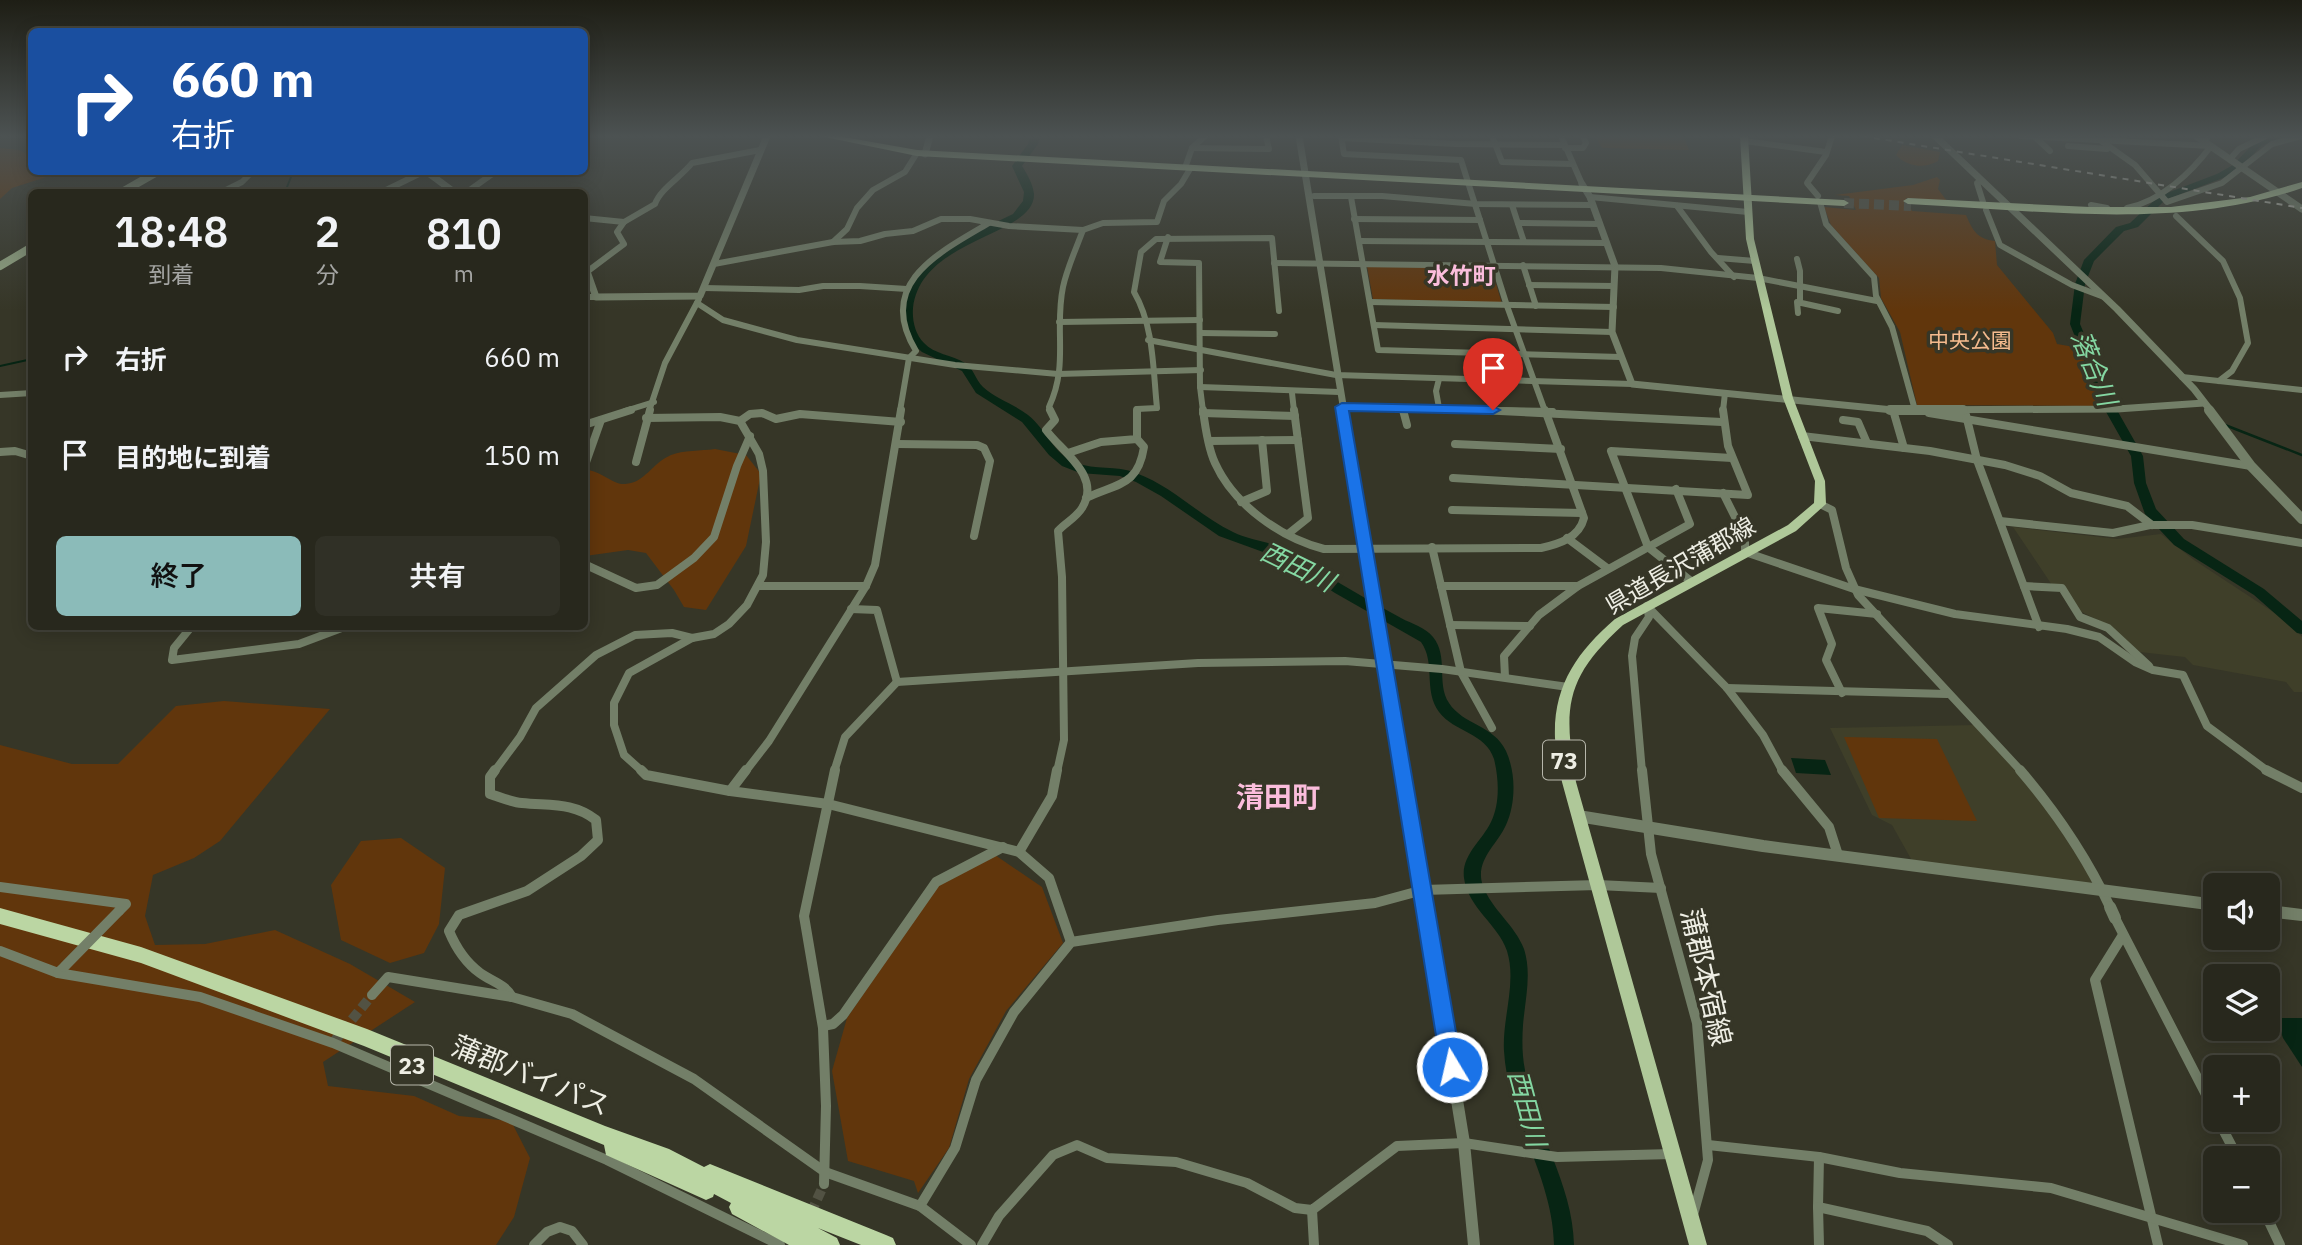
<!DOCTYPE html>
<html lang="ja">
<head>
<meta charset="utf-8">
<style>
  body { margin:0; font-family:"IBM Plex Sans","Noto Sans JP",sans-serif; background:#303026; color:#f1f3f6; height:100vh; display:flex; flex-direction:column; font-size:26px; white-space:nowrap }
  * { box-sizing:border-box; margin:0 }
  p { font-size:23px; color:#a5a6a4 }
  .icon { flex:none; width:38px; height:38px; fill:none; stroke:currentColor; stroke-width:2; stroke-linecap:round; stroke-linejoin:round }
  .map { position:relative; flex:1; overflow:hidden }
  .panel { position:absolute; left:28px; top:189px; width:560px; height:441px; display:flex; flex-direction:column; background:#28281d; border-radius:10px; box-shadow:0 4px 18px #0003,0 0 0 2px #44443b }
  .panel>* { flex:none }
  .banner { position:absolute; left:28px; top:28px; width:560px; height:147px; border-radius:10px; box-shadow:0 4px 18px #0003,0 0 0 2px #44443b; background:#1a4fa0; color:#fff; overflow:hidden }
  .controls { position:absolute; left:2203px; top:873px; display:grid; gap:14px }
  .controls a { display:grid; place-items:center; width:77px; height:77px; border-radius:10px; background:#28281d; box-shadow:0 4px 18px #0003,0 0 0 2px #44443b; font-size:35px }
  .pin { position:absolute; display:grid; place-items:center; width:60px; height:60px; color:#fff; margin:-72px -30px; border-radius:50% 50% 50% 0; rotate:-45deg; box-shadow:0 0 7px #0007 }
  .pin .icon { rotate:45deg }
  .me { position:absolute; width:77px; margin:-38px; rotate:351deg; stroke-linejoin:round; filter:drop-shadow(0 0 5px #0008) }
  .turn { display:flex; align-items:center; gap:24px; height:147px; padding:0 28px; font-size:32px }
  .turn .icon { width:91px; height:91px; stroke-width:2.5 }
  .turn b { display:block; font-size:49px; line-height:60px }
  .eta { display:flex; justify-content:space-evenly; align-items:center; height:119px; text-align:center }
  .eta b { font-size:42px; font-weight:600; line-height:49px }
  .action { display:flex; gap:14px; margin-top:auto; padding:14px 28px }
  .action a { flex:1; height:80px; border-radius:10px; background:#8bbbb9; color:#111; font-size:28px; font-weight:600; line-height:80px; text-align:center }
  .action a+a { background:#303026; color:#f1f3f6 }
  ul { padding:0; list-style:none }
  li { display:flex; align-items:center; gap:21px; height:98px; padding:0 28px }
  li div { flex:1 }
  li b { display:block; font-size:26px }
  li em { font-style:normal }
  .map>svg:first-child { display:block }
  .built { fill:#3f3f29 }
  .green { fill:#61360c }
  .water { fill:#072514 }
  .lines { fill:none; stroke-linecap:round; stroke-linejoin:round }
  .stream-far1 { stroke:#072514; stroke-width:2 }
  .stream { stroke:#072514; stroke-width:2.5 }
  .river { fill:#072514; fill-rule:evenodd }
  .minor-tunnel { stroke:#525243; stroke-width:10; stroke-dasharray:10 5; stroke-linecap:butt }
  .trunk-tunnel { stroke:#525243; stroke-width:10; stroke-dasharray:10 5; stroke-linecap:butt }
  .minor-far2 { stroke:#737f68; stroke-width:6 }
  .minor-far1 { stroke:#737f68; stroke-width:8 }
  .minor { stroke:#737f68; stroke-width:10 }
  .tertiary-far2 { stroke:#737f68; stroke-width:7 }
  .tertiary-far1 { stroke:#737f68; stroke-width:10 }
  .tertiary { stroke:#737f68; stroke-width:12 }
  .secondary { stroke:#95a884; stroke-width:8 }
  .primary { fill:#afc899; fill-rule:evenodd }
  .trunk { fill:#bbd6a3; fill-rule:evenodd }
  .rail { stroke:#babaae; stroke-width:2; stroke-dasharray:6 6; stroke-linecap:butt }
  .minor-bridge { stroke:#737f68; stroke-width:10 }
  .route { fill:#1a73e8; stroke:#114b97; stroke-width:2 }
  .labels { text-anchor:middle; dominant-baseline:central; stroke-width:7; stroke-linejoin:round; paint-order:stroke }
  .far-park-label { font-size:21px; fill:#f5bb8e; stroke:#363627 }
  .far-quarter-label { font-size:23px; font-weight:bold; fill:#fbbddc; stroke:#363627 }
  .shield { fill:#363627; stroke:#b7b7ab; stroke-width:2 }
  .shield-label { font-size:23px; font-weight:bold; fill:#eeeee4 }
  .street-label { font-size:24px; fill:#eeeee4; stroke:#363627 }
  .water-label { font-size:26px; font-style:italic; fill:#84d7a2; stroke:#363627 }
  .quarter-label { font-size:28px; font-weight:bold; fill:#fbbddc; stroke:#363627 }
  .near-street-label { font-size:28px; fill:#eeeee4; stroke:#363627 }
</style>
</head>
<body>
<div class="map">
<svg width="2302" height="1245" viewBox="0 0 2302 1245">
  <rect width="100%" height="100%" fill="#363627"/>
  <g class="built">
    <polygon points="2013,527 2117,539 2161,534 2194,560 2290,623 2302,637 2302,692 2294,692 2286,682 2193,665 2185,657 2140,652 2109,626 2080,611 2064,586 2052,585"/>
    <polygon points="1977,725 2054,809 2103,891 1915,866 1892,825 1872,815 1830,728"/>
  </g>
  <g class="green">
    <polygon points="1595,136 1680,136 1686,142 1689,150 1602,148"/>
    <path d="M1902 145 1940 152 1938 161C1925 169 1907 167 1896 155Z"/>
    <polygon points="0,148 19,150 31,156 32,172 62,172 12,188 0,199"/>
    <path d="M1937 177 1940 180 1938 189 1947 201 1906 198 1912 211 1966 215C1973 231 1977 239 1995 241L1997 265 2053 333 2057 344 2080 348 2086 352 2106 406 1917 405 1900 332 1881 298 1879 278 1831 225 1824 207 1856 210 1849 196 1835 195 1913 185Z"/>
    <polygon points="1367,266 1491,267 1502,304 1373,299"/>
    <path d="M715 449 746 455 761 474 746 546 706 610 684 607 674 590 646 553 628 550 585 556V470C601 470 612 485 625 484 645 483 652 463 671 455 683 450 701 451 715 449Z"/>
    <polygon points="224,701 330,709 220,841 194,858 153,875 145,916 155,945 205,944 275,930 350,964 415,1002 323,1062 328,1086 414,1096 459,1116 511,1121 530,1158 514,1217 496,1245 0,1245 0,745 72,764 118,764 176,706"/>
    <polygon points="1844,737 1937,739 1977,821 1879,818"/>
    <polygon points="401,838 445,868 439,924 424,953 390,963 341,940 331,885 361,841"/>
    <polygon points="995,855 1042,887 1063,943 1006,1011 969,1079 949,1148 918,1193 914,1181 848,1161 832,1071 847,1018 938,885"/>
  </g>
  <g class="water">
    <polygon points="1791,758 1825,760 1831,775 1796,773"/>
    <polygon points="2280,1018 2302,1018 2302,1067 2283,1038 2277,1021"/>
  </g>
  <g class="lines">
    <g class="stream-far1">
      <polyline points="291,192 287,187 293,172"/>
      <polyline points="0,366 32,359"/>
    </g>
    <polyline class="stream" points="2225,425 2302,455"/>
    <g class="river">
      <path d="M1031 136H1040L1038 144 1022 166C1027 174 1033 184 1034 194 1035 237 921 237 913 308 912 320 915 334 924 343 934 354 952 355 965 363 974 369 975 379 983 387 996 399 1014 404 1028 415 1046 429 1054 455 1076 463 1095 470 1116 465 1136 473 1172 486 1198 515 1233 532 1249 540 1267 541 1283 548 1304 558 1322 573 1341 584 1361 596 1381 607 1401 618 1412 624 1425 627 1433 637 1449 657 1436 683 1449 703 1463 725 1494 725 1506 751 1516 773 1516 803 1506 825 1497 845 1474 861 1483 886 1492 910 1515 925 1524 949 1532 974 1525 1000 1523 1025 1522 1040 1522 1055 1525 1070 1534 1131 1573 1183 1574 1245H1554C1553 1177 1508 1119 1504 1051 1502 1018 1517 983 1507 951 1498 924 1468 908 1464 878 1461 855 1482 841 1491 822 1500 804 1499 779 1494 759 1486 733 1454 732 1439 712 1423 690 1436 663 1421 642L1335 593 1282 559 1219 536 1161 496 1136 482 1120 476 1080 473 1062 466 1049 455 1022 422 976 393 962 371 922 352 913 344 904 328 902 313 904 299 920 271 931 260 955 242 1013 214 1023 201 1024 192 1012 166 1028 144Z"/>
      <polygon points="2272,136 2285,136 2261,146 2239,169 2223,178 2165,200 2138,227 2124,231 2094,261 2085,284 2080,324 2113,403 2143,456 2146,483 2156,509 2184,539 2264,589 2302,621 2302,634 2297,633 2254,595 2174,545 2145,514 2134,483 2131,456 2101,403 2070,324 2075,284 2084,260 2116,227 2130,223 2159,196 2217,174 2233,165 2255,142"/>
    </g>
    <g class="minor-tunnel">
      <polyline points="333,1043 372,995"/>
      <polyline points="811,1213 824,1184"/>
    </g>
    <polyline class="trunk-tunnel" points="1844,203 1911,206"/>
    <g class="minor-far2">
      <polyline points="1341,136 1344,154 1461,160 1507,306 1545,411"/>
      <polyline points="1492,136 1502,162 1572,164"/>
      <polyline points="1561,136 1582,184"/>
      <path d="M2021 136 2211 146C2191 173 2161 201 2127 208"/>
      <polyline points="2035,137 2050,151"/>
      <polyline points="1342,138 1456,144 1564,145"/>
      <polyline points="2100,140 2135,165 2167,202 2222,183 2272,144 2302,136"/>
      <polyline points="1744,141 1826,152"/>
      <polyline points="2205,142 2208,136"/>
      <polyline points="2068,146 2107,149"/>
      <polyline points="1192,148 1269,149 1266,136"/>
      <polyline points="1565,148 1583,148 1586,143 1583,136"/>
      <polyline points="2230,159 2239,149 2266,136"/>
      <polyline points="1186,165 1192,148 1205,136"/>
      <polyline points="1981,181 1977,183 1983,202"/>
      <polyline points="222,192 242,182 252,172"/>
      <polyline points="382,192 423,172"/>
      <polyline points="467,192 495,172"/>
      <polyline points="1314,196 1382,196 1476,204 1593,205"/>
      <polyline points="1818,196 1807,183 1826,155 1832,136"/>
      <polyline points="1351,197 1378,350 1620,357"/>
      <polyline points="1590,197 1748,212"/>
      <polyline points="1820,202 1826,224 1874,277 1876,296 1892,327 1915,410"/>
      <polyline points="1512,205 1524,242"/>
      <polyline points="1677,206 1711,252 1734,277"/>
      <polyline points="1986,210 2000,245 2072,285 2104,297"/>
      <polyline points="2093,210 2091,205 2107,208"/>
      <polyline points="2176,216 2223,261 2240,298 2248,343 2232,371 2219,381"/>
      <polyline points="584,218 624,222"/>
      <polyline points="1354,219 1480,220"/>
      <polyline points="1518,223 1600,224"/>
      <polyline points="1168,237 1160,262 1199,263 1200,387 1203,411"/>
      <polyline points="1359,241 1606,243"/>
      <polyline points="833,242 847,229 857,208 873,190 905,172 917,153"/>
      <polyline points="1718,258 1755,261"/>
      <polyline points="1797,259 1800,271 1800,302"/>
      <polyline points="1274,263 1661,268 1758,278 1877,301"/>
      <polyline points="714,264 833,242 860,241 885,234 913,231 941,219 970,219 1009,226 1083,230 1103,223 1157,222 1164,201 1181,184 1190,169"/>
      <polyline points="1523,265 1536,306"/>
      <path d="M588 271 624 244 617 232 624 222 655 204C660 189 681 177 692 163L760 150"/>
      <polyline points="1529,285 1614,286"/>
      <polyline points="704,288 799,290 823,286 860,286 907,289"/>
      <polyline points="584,297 596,297"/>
      <polyline points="1370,302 1614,307"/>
      <polyline points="697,303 723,320 797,340 955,365 1058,374 1201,370"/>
      <polyline points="1798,313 1797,302 1838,311"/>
      <polyline points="1059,322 1200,320"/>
      <polyline points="1374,325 1612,332"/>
      <polyline points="1200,333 1275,334"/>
      <polyline points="1148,340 1336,375 1632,384"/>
      <polyline points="2182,377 2302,390"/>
      <polyline points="1439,379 1436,391 1439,408"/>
      <polyline points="1200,387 1339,392"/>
      <polyline points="1292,393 1294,411"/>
      <polyline points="0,395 32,393"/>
      <polyline points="1342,407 1553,411"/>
      <polyline points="1403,408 1404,411"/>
      <polyline points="625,411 654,402"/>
      <polyline points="649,411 665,363 699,299"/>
      <path d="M900 411 909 358 916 351C875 284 938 253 989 223"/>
      <path d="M1051 411 1049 407C1069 364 1054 330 1063 287 1067 268 1076 249 1083 230"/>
      <path d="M1137 411V409L1157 408C1153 370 1154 326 1134 292L1141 252 1156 239 1272 238 1279 311"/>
      <polyline points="1723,411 1725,393"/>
    </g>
    <g class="minor-far1">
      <path d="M1050 410 1055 420 1046 430C1062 452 1102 476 1082 508 1076 518 1065 523 1058 531L1062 577 1064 740 1057 772"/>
      <path d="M1203 410C1205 426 1208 448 1215 463 1234 505 1281 538 1324 549L1541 548C1559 544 1579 538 1584 518L1545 410"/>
      <polyline points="1403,410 1407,425"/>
      <polyline points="1479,410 1722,422"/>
      <polyline points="1893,410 1904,448"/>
      <polyline points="1203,413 1295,416"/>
      <polyline points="1929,413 2251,466"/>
      <polyline points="1966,415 1977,460 2039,627"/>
      <polyline points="1843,420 1858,422 1867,443"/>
      <polyline points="740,421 750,414 762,413 776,419 800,414 901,422"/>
      <polyline points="584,425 631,410"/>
      <polyline points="1802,436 1930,451 2005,465 2040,476 2071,493 2127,506 2152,525"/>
      <polyline points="1210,441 1298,440"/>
      <polyline points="897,444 977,445 984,448 990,461 974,536"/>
      <polyline points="1455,444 1561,449"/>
      <polyline points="0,452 15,451 32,456"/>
      <polyline points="1068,453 1101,442 1137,439 1137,410"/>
      <polyline points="636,462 650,410"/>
      <polyline points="584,468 601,420"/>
      <polyline points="1453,478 1748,495 1728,446 1723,410"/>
      <polyline points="1723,493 1745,537 1745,552 1854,589 1955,614 2067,629 2099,637 2135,662 2153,670 2183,675 2207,726 2269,772"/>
      <path d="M1086 498C1118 483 1138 486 1144 447L1137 439"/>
      <polyline points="1241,502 1267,491 1262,440"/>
      <polyline points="1820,504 1832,510 1846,568 1858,595 2022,772"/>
      <polyline points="1452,510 1582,513"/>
      <polyline points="2000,521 2113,533 2150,525 2192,525 2302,543"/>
      <polyline points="1288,534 1308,518 1294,410"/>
      <polyline points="1567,538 1607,568"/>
      <polyline points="1432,547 1461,672 1492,728"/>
      <polyline points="584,564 636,588 657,585 694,558 714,537 737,466 750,436"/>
      <polyline points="1692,582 1648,547 1611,451 1732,458"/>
      <polyline points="758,586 866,586"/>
      <polyline points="1441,586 1578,586 1539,615 1504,656 1505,677"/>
      <polyline points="1578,586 1690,524 1676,489"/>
      <polyline points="2024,586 2062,588 2080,617 2108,628 2149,666"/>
      <polyline points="1647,606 1727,688 1763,735 1783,772"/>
      <polyline points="851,609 877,610 897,682"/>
      <polyline points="1450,625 1530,626"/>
      <polyline points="192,626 174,648 172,660 299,644 347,626"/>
      <polyline points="1727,688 1947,694"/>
      <polyline points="1842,693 1826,660 1832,644 1818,608 1877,614"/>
      <polyline points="494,772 520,737 536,708 596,655 635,635 672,633 692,638"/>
      <polyline points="643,772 624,755 614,725 614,703 629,673 692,638 714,634 729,624 747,605 763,575 766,542 763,471 759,454 740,421 720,417 646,418"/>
      <polyline points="745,772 769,741 866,586 875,565 901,410"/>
      <polyline points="834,772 845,737 897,682 1198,663 1345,661 1442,669 1568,687"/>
      <polyline points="1642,772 1632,656 1635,638 1649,617 1647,606"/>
    </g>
    <g class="minor">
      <path d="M495 770 490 777V794C500 797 511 802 522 803 550 806 573 802 596 820L598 840 581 856 527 891 459 915 449 931C456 948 465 962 480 973 491 981 506 985 512 997"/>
      <polyline points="641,770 646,775 730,791 828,804 1019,852 1049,878 1071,942"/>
      <polyline points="1642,770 1651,854 1697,1023 1708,1160 1693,1215"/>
      <polyline points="1782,770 1829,827 1838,855"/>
      <path d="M2020 770C2057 813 2086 856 2110 907"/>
      <polyline points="2266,770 2302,788"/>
      <polyline points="730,791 746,770"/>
      <polyline points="1019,852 1052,796 1057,770"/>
      <polyline points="0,887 126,904 119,911"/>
      <polyline points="2115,918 2216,1114"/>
      <polyline points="2123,935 2095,980 2158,1245"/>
      <polyline points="0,951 58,973 62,969"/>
      <polyline points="58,973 200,997 333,1043 607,1160 780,1245"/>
      <polyline points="372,995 388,977 512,997 572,1014 694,1079 825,1172 920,1206 955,1148 976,1080 1014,1012 1071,942 1218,920 1375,903 1423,890 1598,885 1661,888"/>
      <polyline points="823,1026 833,1024 843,1015 936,882 1003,847"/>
      <polyline points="2218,1120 2238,1158"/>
      <polyline points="1708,1145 1819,1157 1900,1173 2051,1188 2243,1245"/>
      <polyline points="1819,1157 1818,1207 1927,1231 1948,1245"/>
      <polyline points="824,1184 826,1106 823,1028 804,916 835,770"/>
      <polyline points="920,1206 971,1245"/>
      <polyline points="1818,1207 1819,1245"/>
      <polyline points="1312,1210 1314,1245"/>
      <polyline points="2264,1211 2280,1245"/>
      <polyline points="534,1245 547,1232 560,1227 572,1231 583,1245"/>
      <polyline points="982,1245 999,1216 1053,1155 1077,1145 1107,1158 1176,1162 1247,1183 1295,1208 1312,1210 1397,1146 1464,1143 1557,1157 1672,1154"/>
    </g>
    <g class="tertiary-far2">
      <polyline points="1299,136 1344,411"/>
      <polyline points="1935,136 2117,309 2194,389 2211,411"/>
      <polyline points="2196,136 2302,209"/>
      <polyline points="925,154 930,136"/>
      <polyline points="427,172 454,192"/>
      <polyline points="1582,184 1590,197 1615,266 1612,332 1632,384 1893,410 2117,409 2204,403"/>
      <polyline points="584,263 596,297 700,296 767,136"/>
    </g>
    <g class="tertiary-far1">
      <polyline points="1344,410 1403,772"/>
      <polyline points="1890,410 1963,410"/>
      <polyline points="2209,410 2251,466 2302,519"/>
    </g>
    <g class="tertiary">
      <polyline points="1403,770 1464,1143 1474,1245"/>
      <polyline points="1578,816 1763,846 2216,905"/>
      <polyline points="2110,907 2115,918"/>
      <polyline points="2268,911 2302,915"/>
    </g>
    <g class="secondary">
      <polyline points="122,192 157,172"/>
      <polyline points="0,266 32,247"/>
    </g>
    <path class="primary" d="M1740 136H1748L1754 239 1793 398 1825 481 1826 504 1796 531 1623 625C1565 678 1563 707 1576 782L1707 1245H1689L1562 782C1560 768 1556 753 1555 738 1553 686 1577 652 1615 619L1788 525 1814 503 1815 481 1783 398 1746 239Z"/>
    <g class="trunk">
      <polygon points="820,136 838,136 917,150 1844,200 1849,203 1844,206 917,156"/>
      <path d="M2302 182V188C2177 231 2038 210 1908 204L1903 201 1908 198 2090 207H2171L2250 197Z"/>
      <polygon points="0,908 141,947 367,1029 605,1126 669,1149 704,1167 710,1164 886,1235 893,1238 896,1245 861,1245 818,1228 837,1238 840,1245 789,1245 732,1214 729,1207 731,1203 714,1194 713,1197 706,1200 606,1155 604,1145 364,1046 141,963 0,924"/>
    </g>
    <polyline class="rail" points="1862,136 2302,208"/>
    <polyline class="minor-bridge" points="64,967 119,911"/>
  </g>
  <linearGradient id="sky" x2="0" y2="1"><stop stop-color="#1e1e15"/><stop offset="0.44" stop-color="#4c5252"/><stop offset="1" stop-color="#4c5252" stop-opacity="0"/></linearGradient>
  <rect width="2302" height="310" fill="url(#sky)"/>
  <polygon class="route" points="1342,403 1493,406 1500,410 1493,414 1349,411 1462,1067 1459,1074 1452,1077 1444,1074 1441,1067 1335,407"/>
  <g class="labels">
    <g class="far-park-label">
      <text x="1970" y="340">中央公園</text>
    </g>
    <g class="far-quarter-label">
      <text x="1461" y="275">水竹町</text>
    </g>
    <g class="shield">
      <rect x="1543" y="740.5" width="42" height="39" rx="5"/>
      <rect x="391" y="1045.5" width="42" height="39" rx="5"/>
    </g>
    <g class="shield-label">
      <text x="1564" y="760">73</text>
      <text x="412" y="1065">23</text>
    </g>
    <g class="street-label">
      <text transform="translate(1680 565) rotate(-30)">県道長沢蒲郡線</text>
    </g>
    <g class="water-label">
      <text transform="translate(2095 368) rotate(68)">落合川</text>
      <text transform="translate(1298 566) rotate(26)">西田川</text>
      <text transform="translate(1528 1108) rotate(75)">西田川</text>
    </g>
    <g class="quarter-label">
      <text x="1278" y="796">清田町</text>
    </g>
    <g class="near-street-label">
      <text transform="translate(1707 977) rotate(77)">蒲郡本宿線</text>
      <text transform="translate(531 1075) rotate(22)">蒲郡バイパス</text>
    </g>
  </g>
</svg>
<div class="controls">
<a><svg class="icon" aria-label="sound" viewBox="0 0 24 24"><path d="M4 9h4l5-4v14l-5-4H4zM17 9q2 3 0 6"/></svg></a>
<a><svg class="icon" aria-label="layers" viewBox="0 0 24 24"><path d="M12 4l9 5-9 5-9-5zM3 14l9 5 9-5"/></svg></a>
<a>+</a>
<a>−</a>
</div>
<div class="pin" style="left:1493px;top:410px;background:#d93025"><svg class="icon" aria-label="arrive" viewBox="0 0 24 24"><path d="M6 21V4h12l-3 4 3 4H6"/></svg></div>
<svg class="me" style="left:1452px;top:1067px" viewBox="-20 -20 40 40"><circle r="17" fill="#1a73e8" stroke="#fff" stroke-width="3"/><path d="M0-11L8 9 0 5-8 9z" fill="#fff"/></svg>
<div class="banner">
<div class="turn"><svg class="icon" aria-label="right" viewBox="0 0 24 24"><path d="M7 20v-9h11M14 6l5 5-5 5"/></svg><div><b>660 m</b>右折</div></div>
</div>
<section class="panel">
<div class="eta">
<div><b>18:48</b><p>到着</p></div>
<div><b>2</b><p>分</p></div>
<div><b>810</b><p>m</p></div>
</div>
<ul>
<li><svg class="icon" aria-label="right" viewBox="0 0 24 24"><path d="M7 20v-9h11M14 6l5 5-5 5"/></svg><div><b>右折</b></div><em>660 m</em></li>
<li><svg class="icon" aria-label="arrive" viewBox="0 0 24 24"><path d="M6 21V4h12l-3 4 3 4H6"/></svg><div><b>目的地に到着</b></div><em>150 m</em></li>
</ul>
<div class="action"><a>終了</a><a>共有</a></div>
</section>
</div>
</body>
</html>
